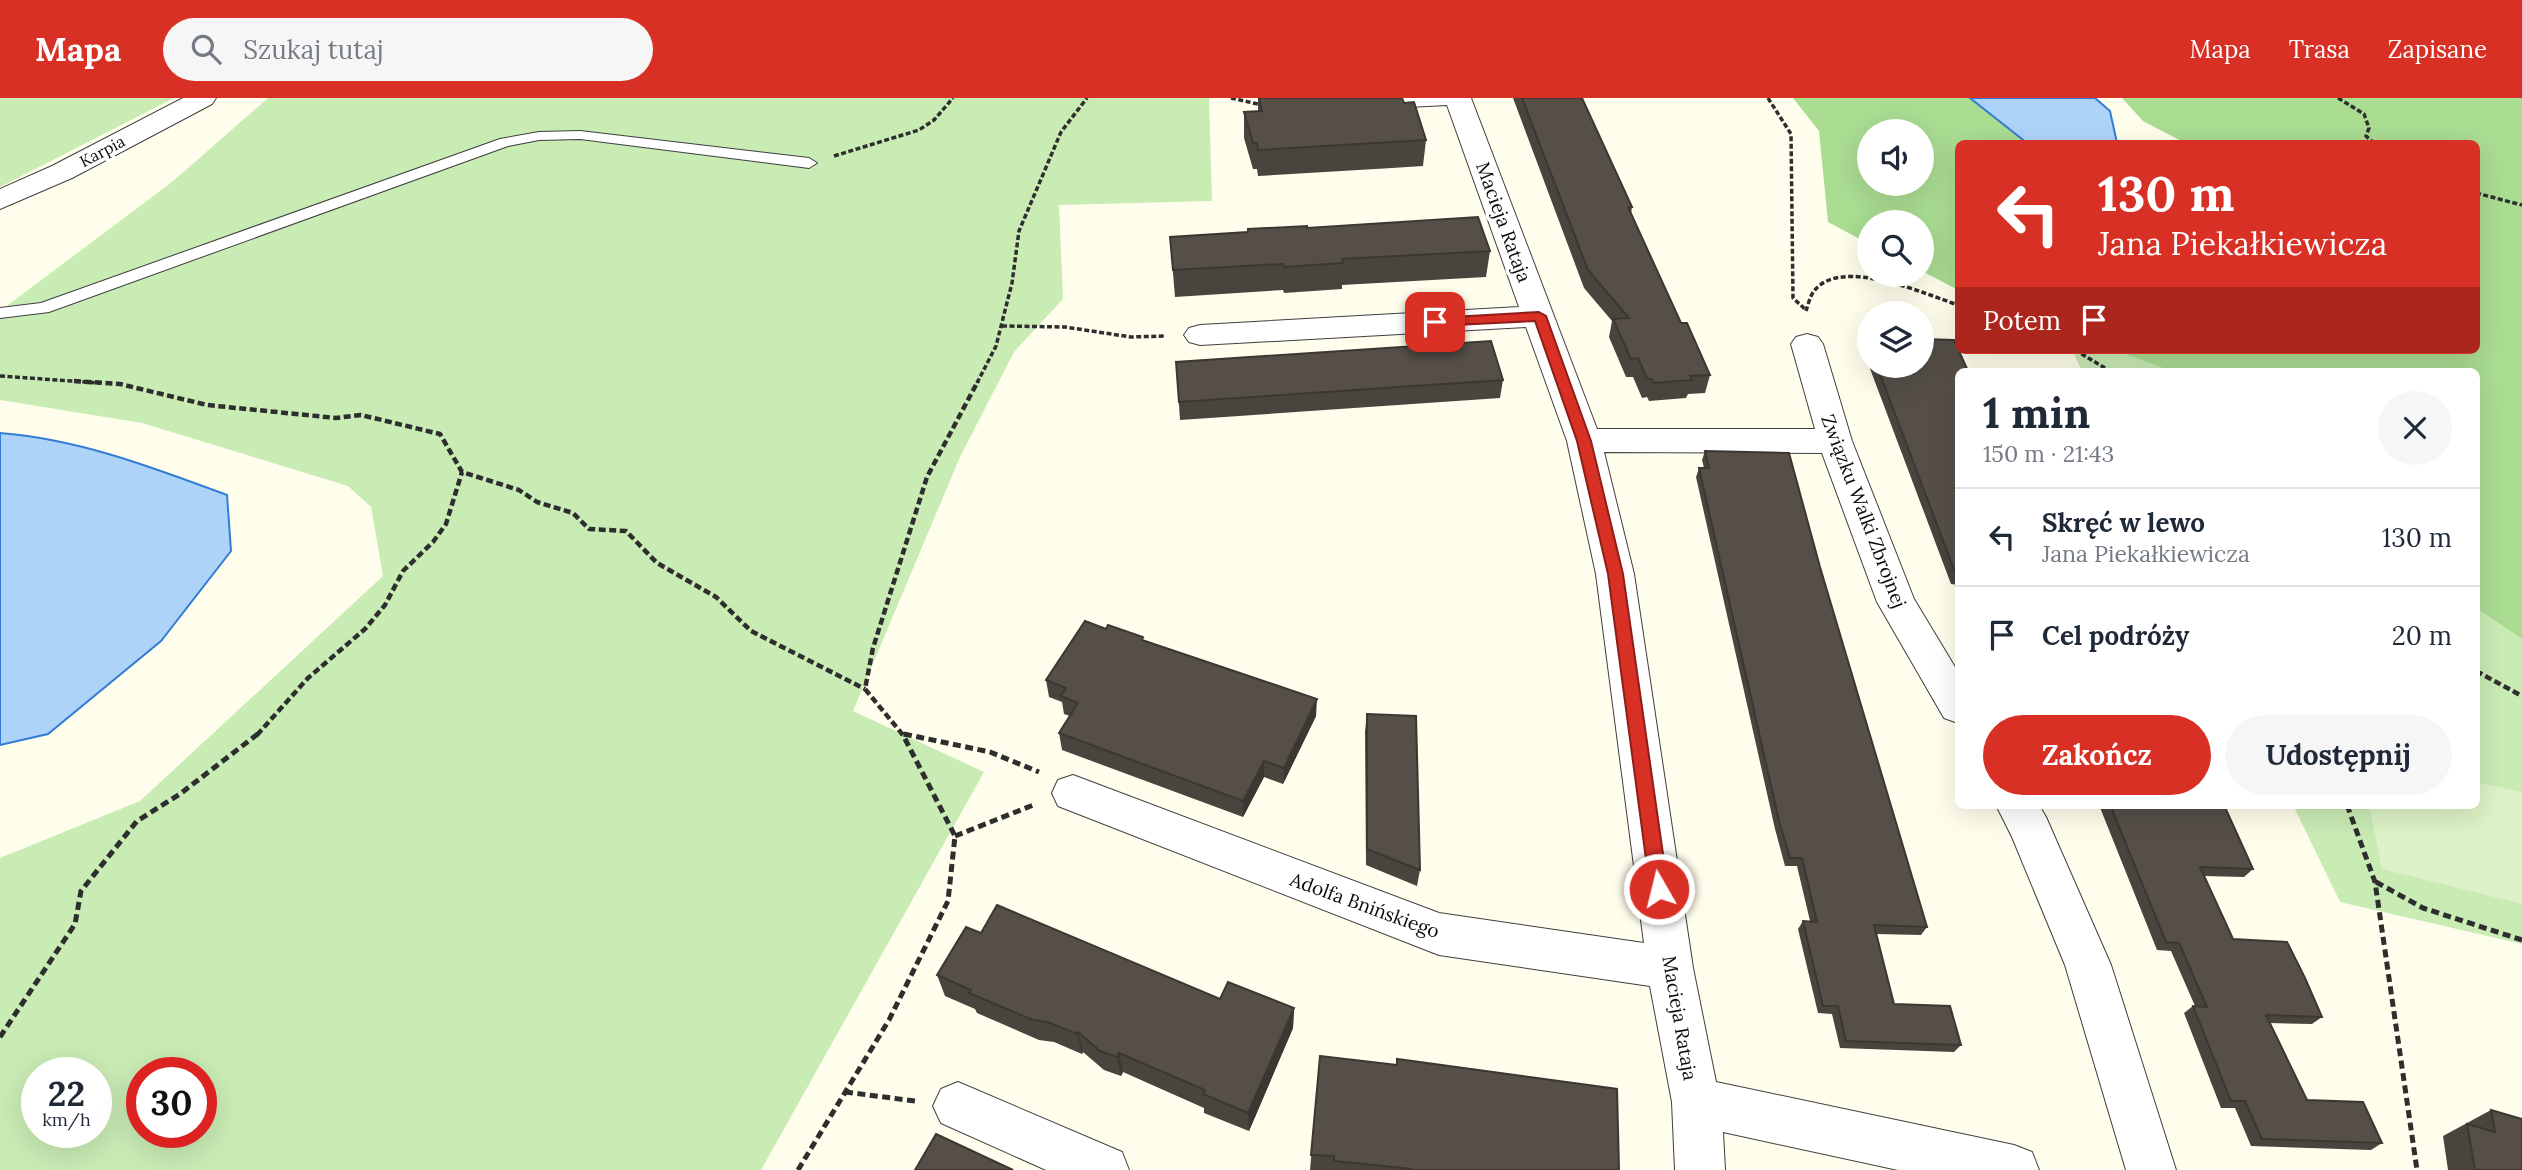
<!DOCTYPE html>
<html lang="pl">
<head>
<meta charset="utf-8">
<style>
  body { margin:0; font-family:Lora,serif; background:#f6f6f7; color:#1f2937; height:100vh; display:flex; flex-direction:column; font-size:26px; white-space:nowrap }
  * { box-sizing:border-box; margin:0 }
  p { font-size:23px; color:#747a83 }
  .icon { flex:none; width:38px; height:38px; fill:none; stroke:currentColor; stroke-width:2; stroke-linecap:round; stroke-linejoin:round }
  .map { position:relative; flex:1; overflow:hidden }
  .details { position:absolute; left:1955px; top:270px; width:525px; height:441px; display:flex; flex-direction:column; background:#fff; border-radius:10px; box-shadow:0 7px 28px #0002 }
  .details>* { flex:none }
  .hud { position:absolute; left:1955px; top:42px; width:525px; height:214px; border-radius:10px; box-shadow:0 7px 28px #0002; background:#d93025; color:#fff; overflow:hidden }
  .buttons { position:absolute; left:1857px; top:21px; display:grid; gap:14px }
  .buttons a { display:grid; place-items:center; width:77px; height:77px; border-radius:50%; background:#fff; box-shadow:0 7px 28px #0002; font-size:35px }
  .speed { position:absolute; left:21px; top:959px; display:flex; gap:14px; font-size:35px; font-weight:700; text-align:center }
  .speed>* { display:grid; place-content:center; width:91px; height:91px; border-radius:50%; background:#fff; box-shadow:0 7px 28px #0002; line-height:1 }
  .speed small { font-size:18px; font-weight:400 }
  .speed .limit { border:10px solid #d22; background:#fff; color:#111 }
  .pin { position:absolute; display:grid; place-items:center; width:60px; height:60px; color:#fff; margin:-30px; border-radius:14px; box-shadow:0 4px 10px #0006 }
  .me { position:absolute; width:77px; margin:-38px; rotate:352deg; stroke-linejoin:round; filter:drop-shadow(0 0 5px #0008) }
  .turn { display:flex; align-items:center; gap:24px; height:147px; padding:0 28px; font-size:32px }
  .turn .icon { width:91px; height:91px; stroke-width:2.5 }
  .turn b { display:block; font-size:49px; line-height:60px }
  .then { display:flex; align-items:center; height:66px; padding:0 28px; background:#0003; gap:14px; font-size:26px }
  .round { display:grid; place-items:center; flex:none; width:74px; height:74px; border-radius:37px; background:#f6f6f7 }
  .overview { display:flex; align-items:center; justify-content:space-between; height:119px; padding:0 28px }
  h1 { font-size:42px; font-weight:800; line-height:52px }
  .button { display:flex; gap:14px; margin-top:auto; padding:14px 28px }
  .button a { flex:1; height:80px; border-radius:42px; background:#d93025; color:#fff; font-size:28px; font-weight:800; line-height:80px; text-align:center }
  .button a+a { background:#f6f6f7; color:#1f2937 }
  ul { padding:0; list-style:none }
  li { display:flex; align-items:center; gap:21px; height:98px; padding:0 28px; border-top:2px solid #e0e1e3 }
  li div { flex:1 }
  li b { display:block; font-size:26px }
  li em { font-style:normal }
  header { display:flex; align-items:center; gap:42px; box-sizing:border-box; height:98px; padding:0 35px; background:#d93025; color:#fff }
  header strong { font-size:33px }
  nav { display:flex; gap:38px; margin-inline-start:auto; font-size:24px }
  .search { width:490px; height:63px; background:#f6f6f7; display:flex; align-items:center; gap:18px; box-sizing:border-box; padding:0 24px; border-radius:38px; color:#747a83; font-size:26px }
  .map>svg:first-child { display:block }
  .green { fill:#c9ebb4; fill-rule:evenodd }
  .forest { fill:#aadc92; fill-rule:evenodd }
  .pitch { fill:#ddf2c6 }
  .water { fill:#aed3f9; stroke:#327dd3; stroke-width:2 }
  .lines { fill:none; stroke-linecap:round; stroke-linejoin:round }
  .service-casing { stroke:#3f3f3f; stroke-width:2 }
  .minor-casing { stroke:#3f3f3f; stroke-width:2 }
  .path-far2 { stroke:#2e2e2e; stroke-width:3.5; stroke-dasharray:5 2.5; stroke-linecap:butt }
  .path-far1 { stroke:#2e2e2e; stroke-width:4.5; stroke-dasharray:7 3.5; stroke-linecap:butt }
  .path { stroke:#2e2e2e; stroke-width:5; stroke-dasharray:8 4.5; stroke-linecap:butt }
  .service { fill:#fff; fill-rule:evenodd }
  .minor { fill:#fff; fill-rule:evenodd }
  .wall { fill:#49443e }
  .shaded-wall { fill:#3c3732 }
  .building { fill:#554f48; stroke:#3c3732; stroke-width:2 }
  .route { fill:#d93025; stroke:#8d1f18; stroke-width:2 }
  .labels { text-anchor:middle; dominant-baseline:central; stroke-width:7; stroke-linejoin:round; paint-order:stroke }
  .far-street-label { font-size:16px; fill:#0c0c0c; stroke:#fff }
  .street-label { font-size:19px; fill:#0c0c0c; stroke:#fff }
</style>
</head>
<body>
<header>
<strong>Mapa</strong>
<div class="search"><svg class="icon" aria-label="search" viewBox="0 0 24 24"><circle cx="10" cy="10" r="6"/><path d="M15 15l6 6"/></svg>Szukaj tutaj</div>
<nav><a>Mapa</a><a>Trasa</a><a>Zapisane</a></nav>
</header>
<div class="map">
<svg width="2522" height="1072" viewBox="0 0 2522 1072">
  <rect width="100%" height="100%" fill="#fffeec"/>
  <g class="green">
    <polygon points="0,0 174,0 0,89"/>
    <path d="M268 0H1209L1212 103 1059 107 1063 201 1014 254 960 359 853 613 984 674 761 1072H0V760L140 703 383 478 371 409 348 388 142 325 0 302V213L172 84ZM37 975H96V1034H37ZM142 975H201V1034H142Z"/>
    <polygon points="2072,252 2115,252 2170,273 2082,273"/>
    <polygon points="2476,510 2522,541 2522,846 2340,804 2293,707 2476,707"/>
  </g>
  <g class="forest">
    <path d="M1793 0H1969L2027 45 1958 46V192L1922 173V124H1869V146L1828 124 1819 33ZM1869 33H1922V86H1869Z"/>
    <polygon points="2122,0 2522,0 2522,541 2476,510 2476,273 2170,273 2115,252 2476,252 2476,46 2185,45 2143,23"/>
  </g>
  <polygon class="pitch" points="2476,684 2522,694 2522,806 2382,771 2369,707 2476,707"/>
  <g class="water">
    <polygon points="1970,0 2095,0 2110,13 2117,45 2027,45"/>
    <path d="M0 335C79 341 154 370 227 397L231 453 161 543 48 636 0 647Z"/>
  </g>
  <g class="lines">
    <g class="service-casing">
      <polygon id="service" points="580,33 809,60 817,65 809,70 580,41 539,42 508,48 49,214 0,220 0,210 41,205 500,41 539,34"/>
    </g>
    <g class="minor-casing">
      <g id="minor">
        <polygon points="183,0 216,0 212,6 72,80 0,111 0,91 52,68"/>
        <polygon points="1338,0 1471,0 1597,331 1815,331 1791,246 1796,239 1807,236 1818,239 1823,246 1852,343 1914,501 1958,574 1958,625 1944,620 1877,504 1822,355 1604,354 1634,476 1693,870 1716,984 2014,1047 2032,1054 2039,1072 1898,1072 1723,1034 1725,1072 1675,1072 1672,1004 1650,888 1439,857 1058,708 1052,695 1058,682 1073,677 1439,815 1644,845 1596,476 1567,343 1526,229 1200,247 1189,244 1184,237 1189,230 1200,227 1519,209 1447,7 1349,12 1340,10 1336,4"/>
        <polygon points="1996,707 2039,707 2046,719 2111,867 2176,1072 2126,1072 2065,867 2012,739"/>
        <polygon points="958,984 1122,1054 1129,1072 1046,1072 941,1025 933,1008 941,991"/>
      </g>
    </g>
    <g class="path-far2">
      <polyline points="1231,0 1262,7"/>
      <polyline points="1768,0 1791,36 1793,200 1806,212"/>
      <polyline points="2338,0 2364,16 2369,30 2366,38 2375,46"/>
      <polyline points="834,58 919,32 934,22 953,0"/>
      <polyline points="2476,95 2522,107"/>
      <path d="M1806 213C1808 207 1810 198 1814 193 1841 158 1925 196 1958 207"/>
      <polyline points="1002,228 1065,229 1131,239 1164,238"/>
      <polyline points="2075,252 2110,273"/>
      <polyline points="0,278 100,285"/>
      <polyline points="977,285 996,248 1012,185 1019,133 1061,34 1087,0"/>
    </g>
    <g class="path-far1">
      <polyline points="74,283 120,286 207,307 336,320 361,317 440,336 462,374 519,392 537,404 573,415 589,431 626,433 657,465 716,499 751,533 865,591"/>
      <polyline points="2476,573 2522,598"/>
      <polyline points="904,636 907,637"/>
      <polyline points="257,637 308,580 365,531 385,507 403,473 433,444 446,426 462,374"/>
      <polyline points="903,637 865,591 873,550 927,379 978,283"/>
    </g>
    <g class="path">
      <polyline points="904,636 990,654 1039,674"/>
      <polyline points="2347,707 2375,784 2417,1072"/>
      <polyline points="955,738 1036,706"/>
      <polyline points="2376,784 2423,810 2522,842"/>
      <polyline points="0,939 75,826 81,793 137,723 180,696 259,635"/>
      <polyline points="845,994 915,1003"/>
      <polyline points="798,1072 889,922 948,803 955,738 902,635"/>
    </g>
    <use href="#service" class="service"/>
    <use href="#minor" class="minor"/>
  </g>
  <g class="wall">
    <polygon points="1258,0 1402,0 1404,5 1426,42 1423,68 1392,70 1258,78 1257,71 1253,71 1244,40 1244,14 1258,13"/>
    <polygon points="1513,0 1582,0 1632,109 1631,116 1681,225 1710,277 1705,295 1688,296 1686,300 1649,303 1647,299 1642,300 1633,279 1626,279 1609,239 1612,223 1584,190"/>
    <polygon points="1307,130 1490,153 1486,179 1342,187 1342,191 1284,195 1283,192 1175,199 1170,139"/>
    <polygon points="1176,264 1503,282 1500,300 1180,322"/>
    <polygon points="1869,268 1922,268 1958,273 1958,487 1951,486"/>
    <polygon points="1705,353 1820,469 1927,829 1921,837 1876,836 1894,906 1961,947 1954,954 1840,950 1832,916 1818,915 1798,831 1803,823 1810,823 1797,768 1785,768 1775,731 1696,379 1699,370 1704,370 1702,362"/>
    <polygon points="1106,531 1143,539 1143,542 1316,618 1283,686 1264,679 1243,719 1062,652 1059,635 1070,618 1064,616 1062,604 1049,599 1046,582"/>
    <polygon points="1367,616 1420,772 1417,788 1366,767 1365,633"/>
    <polygon points="2099,707 2224,707 2253,771 2244,779 2204,778 2233,841 2322,919 2312,926 2269,925 2307,1002 2382,1045 2371,1052 2251,1048 2235,1010 2221,1010 2184,915 2193,908 2195,908 2171,853 2157,852"/>
    <polygon points="981,835 1220,901 1294,910 1293,930 1249,1033 1204,1015 1204,1010 1123,974 1121,978 1104,972 1083,954 1082,956 1054,944 1039,942 977,915 975,911 945,898 937,877"/>
    <polygon points="1320,958 1619,1072 1310,1072"/>
    <polygon points="2491,1012 2522,1072 2448,1072 2443,1038"/>
  </g>
  <g class="shaded-wall">
    <polygon points="1317,601 1316,618 1283,686 1284,670"/>
    <polygon points="1264,663 1264,679 1243,719 1243,703"/>
    <polygon points="1294,910 1293,930 1249,1033 1248,1015"/>
    <polygon points="1078,934 1083,954 1082,956 1077,936"/>
    <polygon points="1119,955 1123,974 1121,978 1117,959"/>
  </g>
  <g class="building">
    <polygon points="1259,0 1402,0 1404,5 1414,4 1426,42 1258,52 1257,45 1253,45 1244,14 1262,13"/>
    <polygon points="1522,0 1582,0 1632,109 1628,109 1681,225 1687,225 1710,277 1690,278 1692,282 1654,285 1652,281 1647,281 1638,260 1631,261 1613,221 1629,220 1588,172"/>
    <polygon points="1478,119 1490,153 1342,161 1343,165 1284,169 1283,166 1173,172 1170,139 1248,134 1248,131 1307,128 1307,130"/>
    <polygon points="1922,241 1954,242 1968,273 1958,273 1958,477 1956,477 1877,268 1922,268"/>
    <polygon points="1491,243 1503,282 1179,304 1176,264"/>
    <polygon points="1705,353 1789,355 1820,469 1927,829 1874,827 1894,906 1950,908 1961,947 1846,943 1838,908 1823,908 1803,823 1817,824 1802,760 1790,760 1779,723 1699,370 1709,370"/>
    <polygon points="1085,523 1106,531 1108,527 1143,539 1142,542 1317,601 1284,670 1264,663 1243,703 1059,635 1078,605 1061,598 1066,590 1046,582"/>
    <polygon points="1367,616 1416,618 1420,772 1367,751"/>
    <polygon points="2110,707 2224,707 2253,771 2200,769 2233,841 2287,844 2305,880 2322,919 2266,917 2307,1002 2363,1004 2382,1045 2262,1041 2245,1003 2231,1003 2193,908 2207,909 2179,845 2166,844"/>
    <polygon points="997,807 1220,901 1228,884 1294,910 1248,1015 1203,996 1205,992 1119,955 1117,959 1100,953 1078,934 1077,936 1048,924 1033,922 969,895 971,892 937,877 966,829 981,835"/>
    <polygon points="1320,958 1397,967 1397,961 1617,991 1619,1072 1412,1072 1412,1071 1334,1063 1334,1058 1311,1057"/>
    <polygon points="2491,1012 2522,1021 2522,1072 2475,1072 2467,1026 2495,1034"/>
    <polygon points="936,1036 1013,1072 915,1072"/>
  </g>
  <polygon class="route" points="1539,214 1546,218 1591,343 1623,476 1668,791 1666,797 1659,799 1653,797 1650,791 1608,476 1577,343 1535,223 1435,228 1428,224 1435,220"/>
  <g class="labels">
    <g class="far-street-label">
      <text transform="translate(102 53) rotate(-28)">Karpia</text>
    </g>
    <g class="street-label">
      <text transform="translate(1504 124) rotate(70)">Macieja Rataja</text>
      <text transform="translate(1864 413) rotate(69)">Związku Walki Zbrojnej</text>
      <text transform="translate(1365 807) rotate(20)">Adolfa Bnińskiego</text>
      <text transform="translate(1680 920) rotate(80)">Macieja Rataja</text>
    </g>
  </g>
</svg>
<div class="buttons">
<a><svg class="icon" aria-label="sound" viewBox="0 0 24 24"><path d="M4 9h4l5-4v14l-5-4H4zM17 9q2 3 0 6"/></svg></a>
<a><svg class="icon" aria-label="search" viewBox="0 0 24 24"><circle cx="10" cy="10" r="6"/><path d="M15 15l6 6"/></svg></a>
<a><svg class="icon" aria-label="layers" viewBox="0 0 24 24"><path d="M12 4l9 5-9 5-9-5zM3 14l9 5 9-5"/></svg></a>
</div>
<div class="speed"><div>22<small>km/h</small></div><div class="limit">30</div></div>
<div class="pin" style="left:1435px;top:224px;background:#d93025"><svg class="icon" aria-label="arrive" viewBox="0 0 24 24"><path d="M6 21V4h12l-3 4 3 4H6"/></svg></div>
<svg class="me" style="left:1659px;top:791px" viewBox="-20 -20 40 40"><circle r="17" fill="#d93025" stroke="#fff" stroke-width="3"/><path d="M0-11L8 9 0 5-8 9z" fill="#fff"/></svg>
<div class="hud">
<div class="turn"><svg class="icon" aria-label="left" viewBox="0 0 24 24"><path d="M17 20v-9H6M10 6l-5 5 5 5"/></svg><div><b>130 m</b>Jana Piekałkiewicza</div></div>
<div class="then">Potem<svg class="icon" aria-label="arrive" viewBox="0 0 24 24"><path d="M6 21V4h12l-3 4 3 4H6"/></svg></div>
</div>
<section class="details">
<div class="overview"><div><h1>1 min</h1><p>150 m · 21:43</p></div><a class="round"><svg class="icon" aria-label="close" viewBox="0 0 24 24"><path d="M6 6l12 12M18 6L6 18"/></svg></a></div>
<ul>
<li><svg class="icon" aria-label="left" viewBox="0 0 24 24"><path d="M17 20v-9H6M10 6l-5 5 5 5"/></svg><div><b>Skręć w lewo</b><p>Jana Piekałkiewicza</p></div><em>130 m</em></li>
<li><svg class="icon" aria-label="arrive" viewBox="0 0 24 24"><path d="M6 21V4h12l-3 4 3 4H6"/></svg><div><b>Cel podróży</b></div><em>20 m</em></li>
</ul>
<div class="button"><a>Zakończ</a><a>Udostępnij</a></div>
</section>
</div>
</body>
</html>
